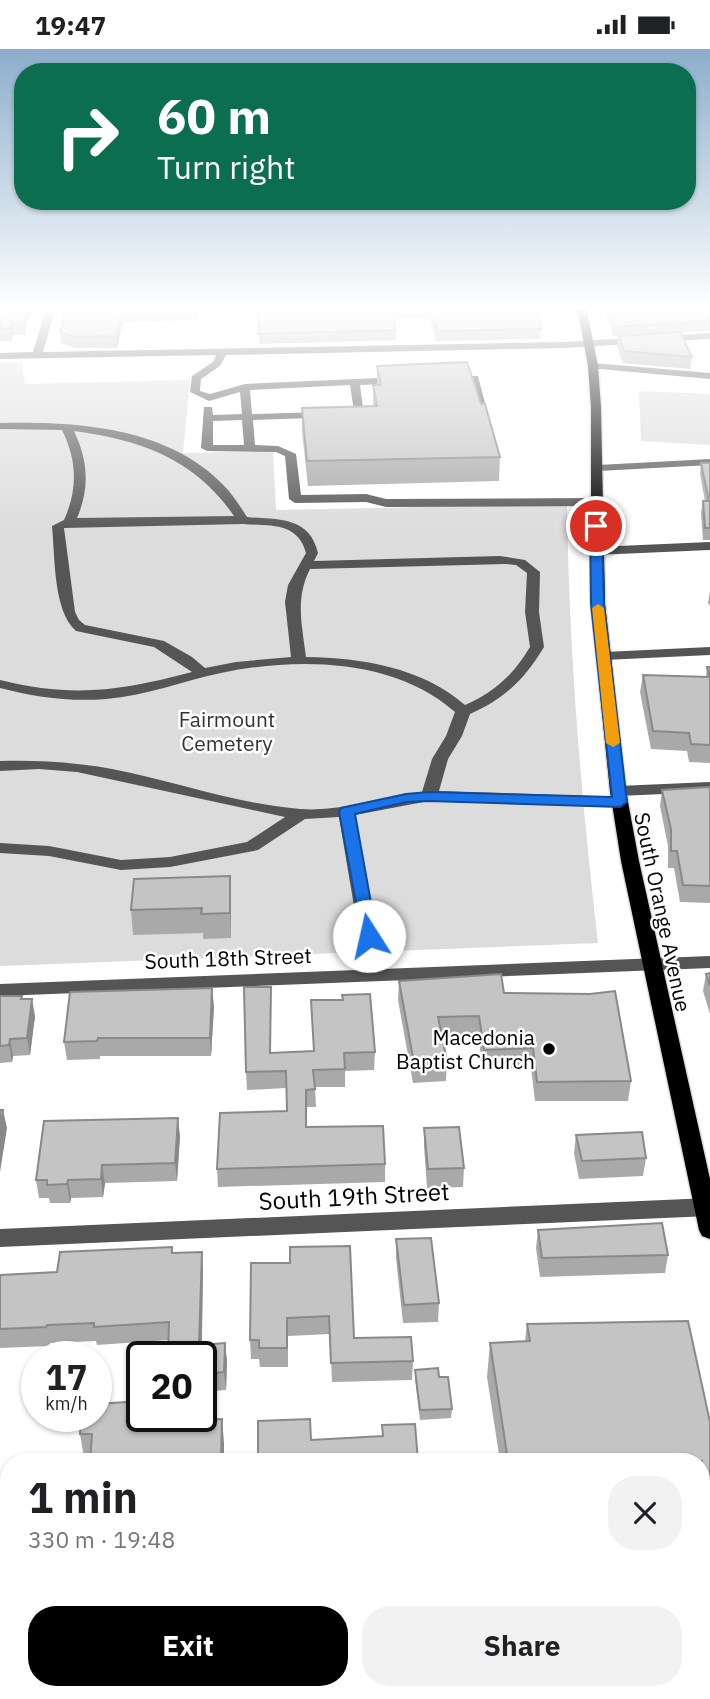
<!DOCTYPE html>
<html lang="en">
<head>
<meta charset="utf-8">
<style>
  body { margin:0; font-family:"IBM Plex Sans",sans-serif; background:#f2f2f2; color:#202124; height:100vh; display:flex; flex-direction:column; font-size:26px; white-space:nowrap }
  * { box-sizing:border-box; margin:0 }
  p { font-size:23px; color:#757577 }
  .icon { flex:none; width:38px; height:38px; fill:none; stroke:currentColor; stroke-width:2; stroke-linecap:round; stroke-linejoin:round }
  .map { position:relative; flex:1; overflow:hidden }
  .sheet { position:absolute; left:0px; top:1404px; width:710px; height:247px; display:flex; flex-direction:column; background:#fff; border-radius:28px 28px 0 0; box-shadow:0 2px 5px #0004 }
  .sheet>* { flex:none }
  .guide { position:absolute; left:14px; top:14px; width:682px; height:147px; border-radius:28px; box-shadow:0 2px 5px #0004; background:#0b6e4f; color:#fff; overflow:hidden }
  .speed { position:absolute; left:21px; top:1292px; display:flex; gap:14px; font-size:35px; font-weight:700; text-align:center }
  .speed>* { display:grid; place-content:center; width:91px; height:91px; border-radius:50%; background:#fff; box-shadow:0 2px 5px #0004; line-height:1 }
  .speed small { font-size:18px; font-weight:400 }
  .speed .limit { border:4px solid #111; border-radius:10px; background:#fff; color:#111 }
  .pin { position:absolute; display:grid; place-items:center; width:60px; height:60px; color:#fff; margin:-30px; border:4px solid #fff; border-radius:50%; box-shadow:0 2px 7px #0007 }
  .me { position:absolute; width:77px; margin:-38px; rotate:350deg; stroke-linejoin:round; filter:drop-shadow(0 0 5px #0008) }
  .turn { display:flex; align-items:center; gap:24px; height:147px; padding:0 28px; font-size:32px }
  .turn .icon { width:91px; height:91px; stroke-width:2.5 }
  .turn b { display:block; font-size:49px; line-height:60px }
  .round { display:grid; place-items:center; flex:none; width:74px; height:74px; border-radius:28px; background:#f2f2f2 }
  .head { display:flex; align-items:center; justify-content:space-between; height:119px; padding:0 28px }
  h1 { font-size:42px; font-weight:800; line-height:52px }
  .primary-button { display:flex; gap:14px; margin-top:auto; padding:14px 28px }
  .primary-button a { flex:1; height:80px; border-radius:28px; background:#000; color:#fff; font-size:28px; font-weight:800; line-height:80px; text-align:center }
  .primary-button a+a { background:#f2f2f2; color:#202124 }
  .status { display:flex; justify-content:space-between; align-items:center; height:49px; padding:0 35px; background:#fff; direction:ltr }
  .status svg { height:19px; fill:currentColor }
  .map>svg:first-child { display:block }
  .green { fill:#dcdcdc }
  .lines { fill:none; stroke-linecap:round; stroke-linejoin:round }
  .major-casing { stroke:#dbdbdb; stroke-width:3 }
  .minor { fill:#555; fill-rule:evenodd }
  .major { fill:#000; fill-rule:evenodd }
  .wall { fill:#a9a9a9 }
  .shaded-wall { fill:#898989 }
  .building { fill:#c4c4c4; stroke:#898989; stroke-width:2 }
  .route { fill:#1a73e8; stroke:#114b97; stroke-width:2 }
  .slow { fill:#f59e0b }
  .poi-dot { fill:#000; stroke:#fff; stroke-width:2.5 }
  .labels { text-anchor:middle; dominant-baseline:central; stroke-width:5; stroke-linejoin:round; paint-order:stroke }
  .park-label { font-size:21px; fill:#333; stroke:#fff }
  .street-label { font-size:21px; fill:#000; stroke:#fff }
  .poi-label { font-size:21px; fill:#000; stroke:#fff; text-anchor:end }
  .near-street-label { font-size:24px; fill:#000; stroke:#fff }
</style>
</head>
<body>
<div class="status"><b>19:47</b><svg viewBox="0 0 49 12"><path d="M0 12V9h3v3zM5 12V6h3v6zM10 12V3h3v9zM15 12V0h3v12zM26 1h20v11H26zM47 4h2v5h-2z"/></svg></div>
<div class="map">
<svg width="710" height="1650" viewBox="0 0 710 1650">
  <rect width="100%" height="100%" fill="#fff"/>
  <g class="green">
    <path d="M22 313 25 335 190 331 183 404 273 402 276 461 567 455C569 604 581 746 598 894L0 917V314Z"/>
    <polygon points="639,342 710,345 710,396 641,392"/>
  </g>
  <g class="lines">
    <g class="major-casing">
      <polygon id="major" points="577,257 586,257 598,317 601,358 605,555 626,742 639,812 710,1130 710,1190 702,1187 699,1181 621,812 610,742 591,555 591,358 588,317"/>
    </g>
    <g class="minor">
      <path d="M47 257H56L43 303 564 293 710 284V290L564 299 226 306 220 317 201 330 200 342 210 345 245 335 401 328 406 331 401 334 360 336 364 367 253 371 255 396 278 397 296 405 301 446 366 445 386 450 597 449 603 453 597 457 386 458 366 453 295 454 289 450 285 407 276 403 207 402 201 399 204 358H212L213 366 242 365 240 343 209 352 190 343 192 327 213 313 216 306 0 310V304L33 303ZM350 336 354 362 252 365 250 341ZM242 371 244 396H213V372Z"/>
      <polygon points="593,314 710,324 710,330 589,319 589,315"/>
      <polygon points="450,327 478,327 486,358 477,356 470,332 446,332 446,328"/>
      <path d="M0 374C77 372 173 378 228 441 235 449 241 459 247 468 279 471 309 467 318 504L314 512 500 507 525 511 540 523 539 563 544 598C525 630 504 650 470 665L462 687 448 710 439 742 620 748 628 753 620 758 429 752 355 766 377 887 368 893 359 887 339 768 305 770 258 801 170 818 121 821 49 807 0 804V794L49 797 121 811 170 808 247 793 285 768 77 723 39 720 0 722V712C38 711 74 713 112 720 175 732 236 755 300 760 342 763 382 748 422 743L432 710 446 687 455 663C394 609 297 608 221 624 182 632 146 647 106 650 70 653 35 648 0 639V631C73 649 120 642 192 623L154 598 76 582C53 562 55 507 52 477L64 471C78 440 77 411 62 381L0 380ZM74 382C141 391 195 410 234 467L77 469C90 439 88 411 74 382ZM243 475C270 477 298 473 306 504L288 536 285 553 291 608 236 613 205 619 192 608 164 592 85 576 79 571 75 563 64 479ZM506 515 516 516 527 524 525 563 530 598C514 625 494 644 465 656 421 618 362 609 306 608 302 576 295 549 310 520Z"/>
      <polygon points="710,410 710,416 598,422 592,419 598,416"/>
      <polygon points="710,493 710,501 595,506 589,502 595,498"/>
      <polygon points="710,598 710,606 604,611 597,607 604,603"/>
      <polygon points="710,733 710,743 618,747 610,742 618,737"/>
      <polygon points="710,907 710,919 0,947 0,935"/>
      <polygon points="710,1149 710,1167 0,1198 0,1180"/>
      <rect x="702" y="1500" width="8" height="26"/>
      <polygon points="9,1532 9,1560 0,1561 0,1533"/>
      <polygon points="116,1642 146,1642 145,1650 115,1650"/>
    </g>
    <use href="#major" class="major"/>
  </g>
  <g class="wall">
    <polygon points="0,257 32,257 26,278 26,286 13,286 11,292 0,292"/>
    <polygon points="67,257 198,257 197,271 123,273 117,299 75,299 61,294 60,283"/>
    <polygon points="257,257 537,257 541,280 540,290 436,292 429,270 393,270 396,281 396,291 259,295 259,269 257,269"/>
    <polygon points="604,257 710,257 710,282 680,283 692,308 690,320 623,314 617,298 618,287 613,287"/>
    <polygon points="377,317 500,408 499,432 308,437 302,383 302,359 373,357 373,336 377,336"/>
    <polygon points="701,414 710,414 710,491 703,491 701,464 703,452 705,452 700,425"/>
    <polygon points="710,542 710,557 708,554"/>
    <polygon points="707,618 710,618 710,714 689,713 687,702 651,700 640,643 643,626 706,628"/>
    <polygon points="710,738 710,854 680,853 674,819 668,819 668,797 660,757 662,741"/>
    <polygon points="231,851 231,889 203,890 203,884 133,886 131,861"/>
    <polygon points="710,924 710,965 703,942 706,925"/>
    <polygon points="399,932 504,944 631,1032 628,1052 535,1052 531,1018 483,1021 478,986 442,987 447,1012 446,1032 413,1034 398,951"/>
    <polygon points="271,938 271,1003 375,1003 374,1021 345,1022 345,1038 315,1038 316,1058 306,1058 306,1078 385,1115 385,1133 218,1138 217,1120 287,1062 286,1039 247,1041 246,1023"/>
    <polygon points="0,947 22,947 22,950 35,967 30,1006 13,1007 12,1013 0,1014"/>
    <polygon points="214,957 211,1007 100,1007 100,1010 67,1011 64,993"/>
    <polygon points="424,1079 464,1119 463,1138 427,1139 424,1097"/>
    <polygon points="576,1086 646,1109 643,1127 579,1130 574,1104"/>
    <polygon points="180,1087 177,1132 105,1134 103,1148 71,1149 70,1154 50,1154 49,1149 39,1149 36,1131"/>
    <polygon points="538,1181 668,1206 665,1224 540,1228 536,1199"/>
    <polygon points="396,1190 439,1254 438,1273 403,1274 396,1209"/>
    <polygon points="202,1203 203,1221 202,1296 225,1294 227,1313 226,1341 201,1343 201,1307 168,1291 97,1296 96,1292 50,1294 50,1297 0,1299 0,1226 57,1223 172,1204"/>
    <polygon points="290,1214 354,1289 413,1312 412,1331 332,1333 330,1285 288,1287 288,1318 260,1318 259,1310 251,1310 250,1291"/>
    <polygon points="527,1275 710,1373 710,1460 704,1467 702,1467 702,1412 500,1412 487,1328 490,1294 525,1292"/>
    <polygon points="415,1321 439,1328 452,1360 451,1369 420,1371 415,1330"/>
    <polygon points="169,1372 224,1394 84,1409 80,1385"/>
    <polygon points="658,1642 702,1642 710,1650 660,1650"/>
  </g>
  <g class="shaded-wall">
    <polygon points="28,257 32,257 26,278 26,286 25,266"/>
    <polygon points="122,262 123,273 117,299 116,287"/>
    <polygon points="12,275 13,286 11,292 10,280"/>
    <polygon points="230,827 231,851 231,889 230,864"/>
    <polygon points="271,938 271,1021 270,1004"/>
    <polygon points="212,939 214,957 211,1007 210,989"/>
    <polygon points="32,950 35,967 30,1006 27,989"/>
    <polygon points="10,990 13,1007 12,1013 9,996"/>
    <polygon points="3,1061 7,1079 0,1123 0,1083"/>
    <polygon points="178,1069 180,1087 177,1132 175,1114"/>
    <polygon points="102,1116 105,1134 103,1148 101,1130"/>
    <polygon points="68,1131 71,1149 70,1154 67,1135"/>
    <polygon points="202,1203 203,1221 201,1314 199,1296"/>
    <polygon points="225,1294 227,1313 226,1341 224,1323"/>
    <polygon points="222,1370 224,1394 224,1412 221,1412"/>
    <polygon points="710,1444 710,1460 704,1467"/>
    <polygon points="225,1642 231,1642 230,1650 224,1650"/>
  </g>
  <g class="building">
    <polygon points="0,257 28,257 25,266 25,274 12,275 10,280 0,280"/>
    <polygon points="67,257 197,257 197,260 122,262 116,287 74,288 60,283"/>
    <polygon points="257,257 537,257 541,280 437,282 430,260 391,261 396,281 258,285 260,259 257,259"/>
    <polygon points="608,257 710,257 710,272 614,278"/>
    <polygon points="680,283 692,308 624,302 619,287"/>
    <polygon points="467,313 481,355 485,355 500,408 307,412 302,359 377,357 373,336 381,336 377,317"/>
    <polygon points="701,414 710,414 710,479 705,479 703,452 709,452"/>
    <polygon points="707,618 710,618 710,696 691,695 689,684 653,682 643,626 709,628"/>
    <polygon points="710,738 710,837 683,836 677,802 671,802 671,780 662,741"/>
    <polygon points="230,827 230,864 201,865 202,859 131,861 134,830"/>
    <polygon points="710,924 710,937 706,925"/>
    <polygon points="501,925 504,944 590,945 615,942 631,1032 537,1033 533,999 484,1001 479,967 438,968 447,1012 414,1014 399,932"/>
    <polygon points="244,938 271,938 270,1004 314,1002 311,951 343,951 342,946 370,945 375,1003 344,1004 345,1020 313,1021 315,1040 306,1041 306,1078 383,1077 385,1115 217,1120 220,1064 287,1062 286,1022 246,1023"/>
    <polygon points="212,939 210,989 98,989 97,992 64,993 70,943"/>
    <polygon points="0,947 22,947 21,950 32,950 27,989 10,990 9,996 0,997"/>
    <polygon points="0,1061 3,1061 0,1083"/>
    <polygon points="178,1069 175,1114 102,1116 101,1130 68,1131 67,1135 47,1136 47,1131 36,1131 44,1072"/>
    <polygon points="459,1078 464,1119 428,1120 424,1079"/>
    <polygon points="642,1083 646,1109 582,1112 576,1086"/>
    <polygon points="662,1174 668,1206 542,1209 538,1181"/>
    <polygon points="431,1189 439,1254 404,1256 396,1190"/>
    <polygon points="350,1197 354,1289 411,1288 413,1312 331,1314 329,1267 287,1269 287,1299 259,1299 259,1291 250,1291 251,1214 290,1214 290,1198"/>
    <polygon points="172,1198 172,1204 202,1203 199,1296 225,1294 224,1323 201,1325 201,1307 168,1307 169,1273 94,1278 94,1274 47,1276 46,1278 0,1280 0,1226 57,1223 60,1203"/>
    <polygon points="688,1272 710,1373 710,1433 702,1434 702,1412 508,1412 490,1294 530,1292 527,1275"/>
    <polygon points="438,1319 439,1328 448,1328 452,1360 420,1361 415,1321"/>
    <polygon points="142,1352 142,1367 165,1367 165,1372 222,1370 221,1412 90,1412 92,1385 80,1385 81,1367 96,1367 96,1355"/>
    <polygon points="310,1370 311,1391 383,1387 382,1376 415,1375 418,1412 258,1412 258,1372"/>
    <polygon points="702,1545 710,1545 710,1650 673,1650 670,1642 702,1642"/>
    <polygon points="167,1642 225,1642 224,1650 166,1650"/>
    <polygon points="304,1642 612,1642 614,1650 305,1650"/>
  </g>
  <linearGradient id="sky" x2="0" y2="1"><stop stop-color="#8cadcc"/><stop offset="0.53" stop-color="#fff"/><stop offset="1" stop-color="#fff" stop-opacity="0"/></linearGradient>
  <rect width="710" height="488" fill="url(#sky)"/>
  <polygon class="route" points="596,474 602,477 604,555 627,753 620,758 429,752 406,753 355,765 377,887 369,892 363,891 339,763 341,759 406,745 429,743 612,748 591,555 590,477"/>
  <polygon class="slow" points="598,555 604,559 620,694 613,698 606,694 592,559"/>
  <circle class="poi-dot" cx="549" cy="1000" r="7"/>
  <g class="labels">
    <g class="park-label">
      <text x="227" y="670">Fairmount<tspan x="227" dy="24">Cemetery</tspan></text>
    </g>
    <g class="street-label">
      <text transform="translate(663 863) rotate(78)">South Orange Avenue</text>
      <text transform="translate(228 909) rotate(-2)">South 18th Street</text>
    </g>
    <g class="poi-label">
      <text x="535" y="988">Macedonia<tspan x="535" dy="24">Baptist Church</tspan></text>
    </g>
    <g class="near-street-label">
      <text transform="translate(354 1147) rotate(-3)">South 19th Street</text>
    </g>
  </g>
</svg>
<div class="speed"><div>17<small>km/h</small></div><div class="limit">20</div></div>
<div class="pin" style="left:596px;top:477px;background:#d93025"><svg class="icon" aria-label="arrive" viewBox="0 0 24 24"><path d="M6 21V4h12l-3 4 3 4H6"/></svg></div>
<svg class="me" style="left:369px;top:887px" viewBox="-20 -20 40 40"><circle r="19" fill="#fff"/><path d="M0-13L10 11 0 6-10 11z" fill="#1a73e8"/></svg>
<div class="guide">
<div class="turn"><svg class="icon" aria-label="right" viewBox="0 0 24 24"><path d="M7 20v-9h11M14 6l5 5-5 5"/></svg><div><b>60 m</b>Turn right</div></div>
</div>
<section class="sheet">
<div class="head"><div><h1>1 min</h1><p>330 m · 19:48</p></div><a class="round"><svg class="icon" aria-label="close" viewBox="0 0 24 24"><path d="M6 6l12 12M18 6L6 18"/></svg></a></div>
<div class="primary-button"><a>Exit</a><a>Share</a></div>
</section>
</div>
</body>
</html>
